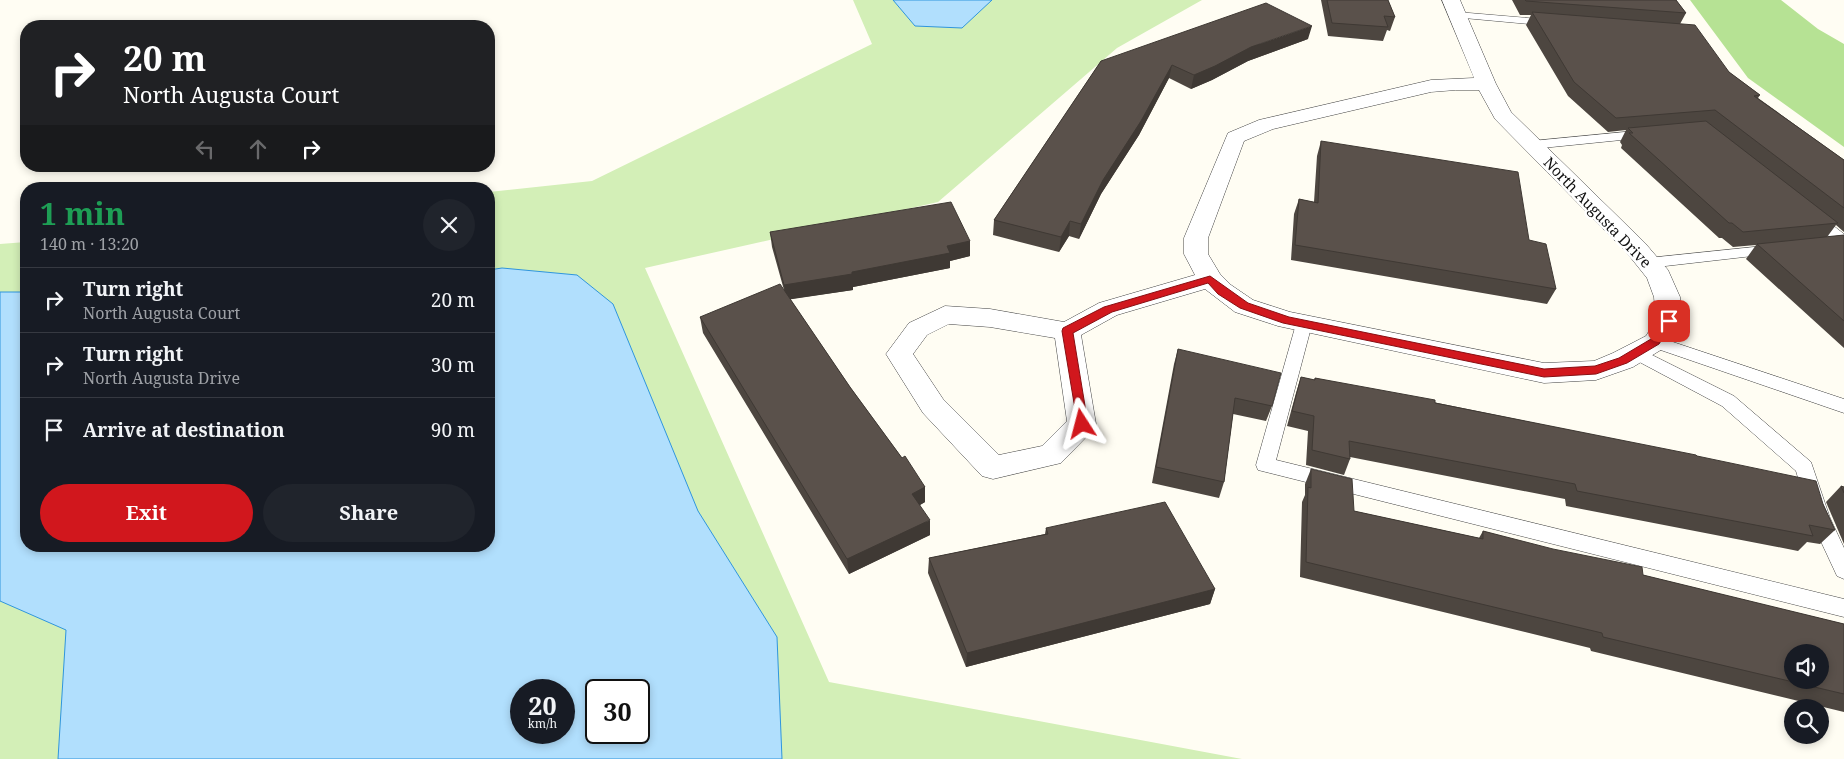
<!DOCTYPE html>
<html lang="en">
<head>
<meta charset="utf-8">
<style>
  body { margin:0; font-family:"Noto Serif",serif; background:#20242c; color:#f1f3f6; height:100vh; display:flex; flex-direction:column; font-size:19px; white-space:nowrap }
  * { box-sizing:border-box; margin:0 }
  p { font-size:16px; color:#9ea1a6 }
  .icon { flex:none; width:28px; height:28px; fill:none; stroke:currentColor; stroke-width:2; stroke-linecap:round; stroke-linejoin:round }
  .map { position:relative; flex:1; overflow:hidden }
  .side { position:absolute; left:20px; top:182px; width:475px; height:370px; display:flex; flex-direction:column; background:#171b24; border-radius:20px; box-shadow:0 2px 8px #0003 }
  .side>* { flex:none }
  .banner { position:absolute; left:20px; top:20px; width:475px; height:152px; border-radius:20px; box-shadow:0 2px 8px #0003; background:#202124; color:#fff; overflow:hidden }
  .fabs { position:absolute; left:1784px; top:644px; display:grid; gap:10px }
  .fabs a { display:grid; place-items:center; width:45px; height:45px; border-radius:50%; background:#171b24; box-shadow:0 2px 8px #0003; font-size:25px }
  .speed { position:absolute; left:510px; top:679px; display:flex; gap:10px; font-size:25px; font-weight:700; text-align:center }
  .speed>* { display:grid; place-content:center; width:65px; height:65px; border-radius:50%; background:#171b24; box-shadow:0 2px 8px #0003; line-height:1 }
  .speed small { font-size:12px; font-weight:400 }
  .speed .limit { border:2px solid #111; border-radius:8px; background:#fff; color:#111 }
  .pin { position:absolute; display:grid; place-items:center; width:42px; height:42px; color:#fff; margin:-21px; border-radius:10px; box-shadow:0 2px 8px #0006 }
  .me { position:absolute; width:55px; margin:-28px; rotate:351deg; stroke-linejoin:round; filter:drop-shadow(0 0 4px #0008) }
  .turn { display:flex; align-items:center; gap:18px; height:105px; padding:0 20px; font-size:22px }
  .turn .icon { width:65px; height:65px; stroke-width:2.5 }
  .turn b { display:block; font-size:35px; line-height:42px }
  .lanes { display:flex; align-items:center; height:48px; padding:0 20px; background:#0003; justify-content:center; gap:25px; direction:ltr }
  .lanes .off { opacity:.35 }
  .round { display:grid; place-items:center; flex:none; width:52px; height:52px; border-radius:26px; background:#20242c }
  .headline { display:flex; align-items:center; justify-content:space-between; height:85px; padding:0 20px }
  h1 { font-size:30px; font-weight:700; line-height:38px; color:#1e9e55 }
  .cta { display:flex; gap:10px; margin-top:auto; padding:10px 20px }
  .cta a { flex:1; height:58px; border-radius:30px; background:#d1171d; color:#fff; font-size:20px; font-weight:700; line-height:58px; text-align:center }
  .cta a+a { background:#20242c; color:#f1f3f6 }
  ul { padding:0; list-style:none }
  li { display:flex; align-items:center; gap:15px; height:65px; padding:0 20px; border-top:1px solid #363941 }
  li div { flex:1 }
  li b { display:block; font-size:19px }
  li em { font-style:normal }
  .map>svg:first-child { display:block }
  .green { fill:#d3efb7; fill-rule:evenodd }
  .forest { fill:#b6e294 }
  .water { fill:#b1dffd; stroke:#2f95dd; fill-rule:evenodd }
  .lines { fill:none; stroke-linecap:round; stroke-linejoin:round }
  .lane-casing { stroke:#434343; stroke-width:1 }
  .street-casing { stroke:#434343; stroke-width:1 }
  .lane { fill:#fff; fill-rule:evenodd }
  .street { fill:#fff; fill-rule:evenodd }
  .wall { fill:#4d4640 }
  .shaded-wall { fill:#3f3934 }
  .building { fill:#5a514b; stroke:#3f3934; fill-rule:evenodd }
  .route { fill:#d1171d; stroke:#880f13 }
  .labels { text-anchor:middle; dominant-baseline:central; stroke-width:5; stroke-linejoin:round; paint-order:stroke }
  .street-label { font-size:15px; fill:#101010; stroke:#fff }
</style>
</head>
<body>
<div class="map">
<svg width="1844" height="759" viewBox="0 0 1844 759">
  <rect width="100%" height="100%" fill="#fffdf3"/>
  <path class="green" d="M853 0H1202L1117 48 938 202 645 268 829 682 1242 759H0V244L26 242V546H489V192L592 181 872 44ZM521 690H564V732H521ZM596 690H639V732H596Z"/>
  <polygon class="forest" points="1690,0 1781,0 1818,29 1844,44 1844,147 1748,78"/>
  <g class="water">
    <polygon points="893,0 992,0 962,28 915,26"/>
    <path d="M502 268 577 275 613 304 698 511 777 637 782 759H58L66 630 0 601V292H26V546H489V270ZM521 690H564V732H521ZM596 690H639V732H596Z"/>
  </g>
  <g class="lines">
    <g class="lane-casing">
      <g id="lane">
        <polygon points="1457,12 1551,20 1557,23 1551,26 1453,17 1451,15 1453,13"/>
        <polygon points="1646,130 1653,134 1651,137 1532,149 1525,145 1532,141"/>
        <polygon points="1812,212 1817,213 1844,234 1844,246 1839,244 1807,219 1805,216 1807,213"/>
        <polygon points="1774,245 1779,247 1782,250 1779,253 1648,268 1643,266 1640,263 1643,260 1648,258"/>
        <polygon points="1304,318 1310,320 1312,324 1276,460 1844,599 1844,617 1258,470 1256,465 1296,324 1298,320"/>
        <polygon points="1655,336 1844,399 1844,413 1649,346 1647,342 1649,338"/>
        <polygon points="1636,347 1734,396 1811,462 1830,518 1844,548 1844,579 1837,576 1810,518 1796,471 1722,406 1630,357 1627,353 1630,349"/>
      </g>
    </g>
    <g class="street-casing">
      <path id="street" d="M1442 0H1460L1496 84 1511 112 1645 243 1668 270 1680 297 1682 321 1664 348 1633 367 1596 380 1544 383 1278 326 1235 312 1205 289 1117 315 1081 335 1096 424 1092 431 1061 463 993 479 982 476 923 413 886 354 909 323 945 306 990 309 1064 322 1099 303 1195 275 1184 254V238L1228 133 1259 120 1431 80 1474 78ZM1456 90H1479L1495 119 1627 253 1647 278 1654 297 1656 320 1646 336 1613 353 1594 361 1544 363 1290 312 1253 300 1231 285 1220 274 1208 254V238L1244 141 1273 129 1431 92ZM949 324 990 327 1055 338 1067 421 1042 446 999 455 943 399 913 354 927 335Z"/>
    </g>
    <use href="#lane" class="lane"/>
    <use href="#street" class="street"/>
  </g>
  <g class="wall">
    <polygon points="1321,0 1388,0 1395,17 1390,31 1387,30 1383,41 1328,36"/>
    <polygon points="1512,0 1676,0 1686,13 1680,24 1729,72 1760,95 1758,98 1844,160 1844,232 1836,225 1827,237 1844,235 1844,348 1746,259 1756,245 1733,247 1722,238 1719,238 1621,148 1622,145 1620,142 1626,130 1608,132 1568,96 1526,25 1531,15 1520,15"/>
    <polygon points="1308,39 1248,61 1212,80 1191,89 1169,78 1139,135 1101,194 1079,239 1069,236 1059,252 993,235 994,220 1101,61"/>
    <polygon points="1321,141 1529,240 1556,289 1547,304 1291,260 1294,214 1299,199 1314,202 1317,156"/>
    <polygon points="770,232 970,241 970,256 950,261 950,268 853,287 853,290 790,299 850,387 902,458 925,487 925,502 920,505 930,535 849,574 703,333 700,317 784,290 772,247"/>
    <polygon points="1178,349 1272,406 1266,421 1233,414 1224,482 1219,498 1152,483 1174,364"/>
    <polygon points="1301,377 1314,380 1315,378 1697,456 1823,504 1835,530 1820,544 1807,542 1798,551 1566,506 1565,499 1350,457 1350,459 1344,475 1306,465 1308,431 1287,426 1296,393"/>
    <polygon points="1311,469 1354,511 1479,538 1483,531 1643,575 1844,624 1844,712 1591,651 1590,648 1300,577 1302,502 1305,495 1305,484"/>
    <polygon points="1841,486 1844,487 1844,544 1826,502"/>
    <polygon points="1046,528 1215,589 1210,604 966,667 928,573 929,558 1045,534"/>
  </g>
  <g class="shaded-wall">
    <polygon points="1312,26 1308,39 1248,61 1212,80 1191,89 1194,75 1251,47"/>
    <polygon points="1172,65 1169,78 1139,135 1101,194 1079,239 1081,224 1103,180"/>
    <polygon points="1070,221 1069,236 1059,252 1061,237"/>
    <polygon points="970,241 970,256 950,261 950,268 853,287 853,290 786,300 784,285 852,272 947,246"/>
    <polygon points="925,487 925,502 913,509 912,494"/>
    <polygon points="930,520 930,535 849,574 847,559"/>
    <polygon points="1215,589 1210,604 966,667 967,653"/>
  </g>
  <g class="building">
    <polygon points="1327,0 1388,0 1395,17 1384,16 1388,27 1332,23"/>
    <polygon points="1525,0 1676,0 1686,13 1526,1"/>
    <polygon points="1266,3 1312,26 1251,47 1215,66 1194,75 1172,65 1141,121 1103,180 1081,224 1070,221 1061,237 994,220 1101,61"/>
    <polygon points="1532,12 1695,25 1729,72 1760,95 1754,96 1844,160 1844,208 1715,110 1616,118 1574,82"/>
    <polygon points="1706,121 1838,223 1743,232 1732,223 1729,223 1629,133 1633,133 1628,128"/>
    <polygon points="1321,141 1518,172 1529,240 1546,244 1556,289 1295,245 1299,199 1318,203"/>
    <polygon points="951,202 970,241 947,246 950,253 852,272 852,274 784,285 770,232"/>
    <polygon points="1844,235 1844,321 1757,244"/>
    <polygon points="780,284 850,387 902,458 905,456 925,487 912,494 930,520 847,559 700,317"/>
    <polygon points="1178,349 1281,373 1272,406 1235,398 1224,482 1156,467"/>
    <polygon points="1301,377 1315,380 1315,378 1435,400 1435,403 1696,455 1697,456 1816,481 1823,504 1835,530 1809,525 1813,536 1577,491 1575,484 1349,441 1350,459 1312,450 1314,416 1292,411"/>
    <path d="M1311 469 1352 479 1354 511 1483 539V531L1553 549 1642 567 1643 575 1844 624V694L1603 637 1602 633 1306 562 1308 487 1311 488ZM1792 652H1820V680H1792Z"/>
    <polygon points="1841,486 1844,487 1844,493"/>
    <polygon points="1165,502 1215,589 967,653 929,558 1048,534 1046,528"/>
  </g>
  <polygon class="route" points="1210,276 1248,303 1289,317 1544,369 1595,366 1619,358 1651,339 1665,319 1672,319 1674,321 1659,344 1627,363 1596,374 1544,377 1283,323 1240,308 1218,294 1208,283 1112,312 1073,333 1088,424 1086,427 1078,427 1062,331 1063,328 1104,307"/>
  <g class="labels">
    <g class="street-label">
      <text transform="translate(1598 212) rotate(46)">North Augusta Drive</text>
    </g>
  </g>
</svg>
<div class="fabs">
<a><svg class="icon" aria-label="sound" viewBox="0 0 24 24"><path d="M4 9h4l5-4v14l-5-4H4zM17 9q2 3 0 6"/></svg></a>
<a><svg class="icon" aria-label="search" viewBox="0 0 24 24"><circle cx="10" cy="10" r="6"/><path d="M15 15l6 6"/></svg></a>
</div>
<div class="speed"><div>20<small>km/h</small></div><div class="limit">30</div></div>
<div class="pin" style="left:1669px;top:321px;background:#d93025"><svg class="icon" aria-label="arrive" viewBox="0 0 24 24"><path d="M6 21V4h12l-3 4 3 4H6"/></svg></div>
<svg class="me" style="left:1082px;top:424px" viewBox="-20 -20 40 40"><path d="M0-17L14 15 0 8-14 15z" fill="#d1171d" stroke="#fff" stroke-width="4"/></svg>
<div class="banner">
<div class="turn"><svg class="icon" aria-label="right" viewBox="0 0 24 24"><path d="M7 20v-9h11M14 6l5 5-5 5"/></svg><div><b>20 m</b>North Augusta Court</div></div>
<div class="lanes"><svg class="icon off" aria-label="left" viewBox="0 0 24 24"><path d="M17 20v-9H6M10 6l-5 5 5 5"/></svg><svg class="icon off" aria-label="ahead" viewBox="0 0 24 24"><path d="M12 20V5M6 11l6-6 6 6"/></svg><svg class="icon" aria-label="right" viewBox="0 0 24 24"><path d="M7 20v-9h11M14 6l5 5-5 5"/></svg></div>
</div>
<section class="side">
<div class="headline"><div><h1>1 min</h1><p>140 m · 13:20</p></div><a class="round"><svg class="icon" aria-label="close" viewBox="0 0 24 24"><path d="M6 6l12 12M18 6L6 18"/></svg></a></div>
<ul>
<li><svg class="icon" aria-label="right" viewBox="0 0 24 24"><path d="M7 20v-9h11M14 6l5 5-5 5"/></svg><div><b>Turn right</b><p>North Augusta Court</p></div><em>20 m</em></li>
<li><svg class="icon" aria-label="right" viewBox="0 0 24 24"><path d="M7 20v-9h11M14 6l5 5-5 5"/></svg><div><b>Turn right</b><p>North Augusta Drive</p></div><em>30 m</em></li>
<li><svg class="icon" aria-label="arrive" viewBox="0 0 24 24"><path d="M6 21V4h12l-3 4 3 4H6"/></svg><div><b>Arrive at destination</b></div><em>90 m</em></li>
</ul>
<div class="cta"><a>Exit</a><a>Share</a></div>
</section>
</div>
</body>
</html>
